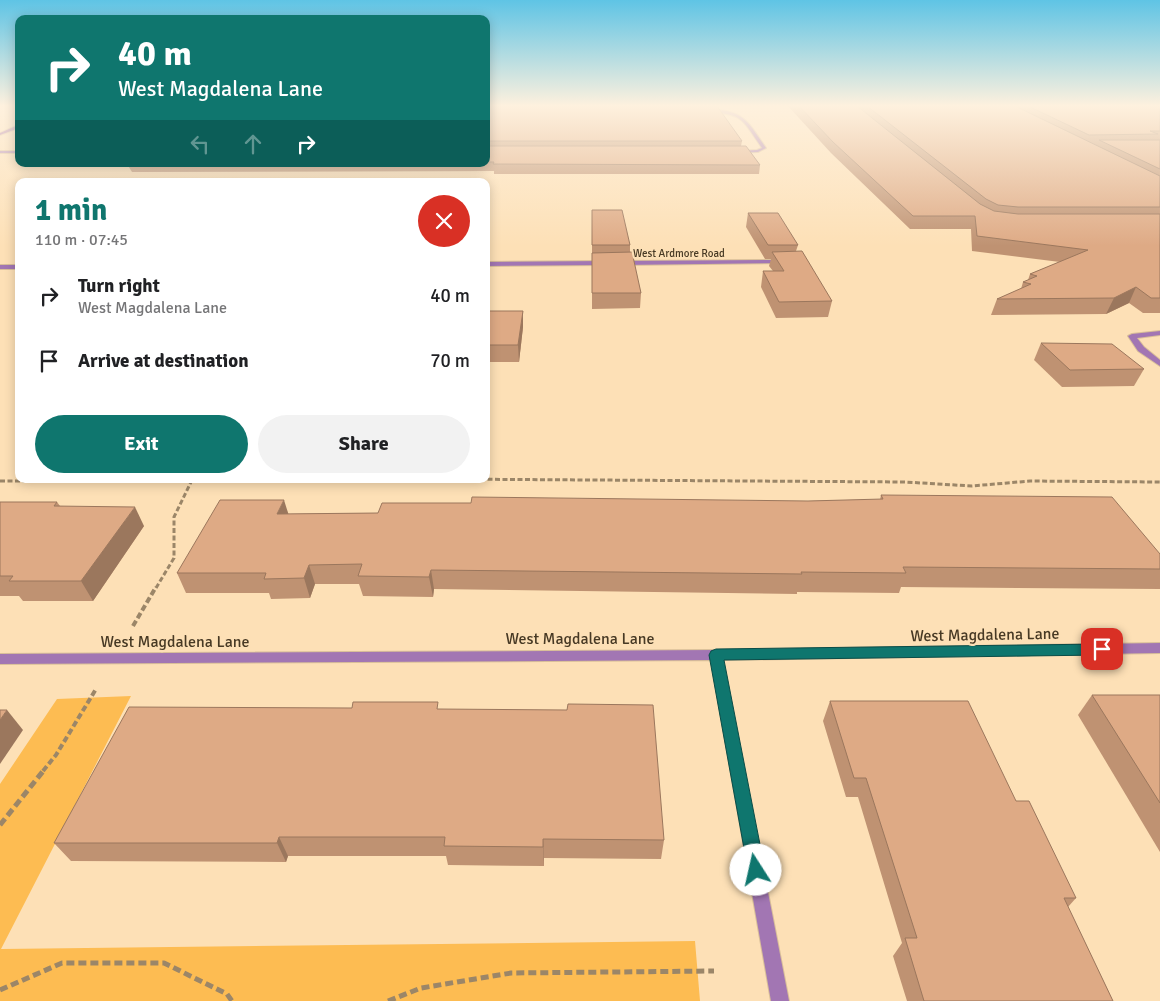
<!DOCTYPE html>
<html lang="en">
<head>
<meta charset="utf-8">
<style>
  body { margin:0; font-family:Signika,sans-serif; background:#f2f2f2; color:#202124; height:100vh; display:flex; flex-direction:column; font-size:19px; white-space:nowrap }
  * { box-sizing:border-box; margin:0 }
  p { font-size:16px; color:#757577 }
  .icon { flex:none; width:28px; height:28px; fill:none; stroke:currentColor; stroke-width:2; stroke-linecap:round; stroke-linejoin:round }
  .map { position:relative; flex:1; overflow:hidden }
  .side { position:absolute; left:15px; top:178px; width:475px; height:305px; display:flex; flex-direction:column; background:#fff; border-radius:10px; box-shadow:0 2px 12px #0003 }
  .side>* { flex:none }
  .guide { position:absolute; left:15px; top:15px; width:475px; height:152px; border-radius:10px; box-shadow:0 2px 12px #0003; background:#0f766e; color:#fff; overflow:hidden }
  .pin { position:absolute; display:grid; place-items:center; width:42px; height:42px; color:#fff; margin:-21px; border-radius:10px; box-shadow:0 2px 8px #0006 }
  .me { position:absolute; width:55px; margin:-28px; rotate:350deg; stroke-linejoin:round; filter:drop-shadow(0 0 4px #0008) }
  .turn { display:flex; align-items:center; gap:18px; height:105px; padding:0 20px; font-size:22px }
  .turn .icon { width:65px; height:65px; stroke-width:2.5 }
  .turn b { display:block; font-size:35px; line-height:42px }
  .lanes { display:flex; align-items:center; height:48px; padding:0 20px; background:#0003; justify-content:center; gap:25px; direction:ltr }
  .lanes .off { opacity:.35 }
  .round { display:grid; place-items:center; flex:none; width:52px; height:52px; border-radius:26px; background:#f2f2f2 }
  .summary { display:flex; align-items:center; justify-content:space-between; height:85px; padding:0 20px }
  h1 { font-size:30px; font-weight:700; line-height:38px; color:#0f766e }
  .cta { display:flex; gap:10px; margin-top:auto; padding:10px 20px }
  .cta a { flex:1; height:58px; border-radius:30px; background:#0f766e; color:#fff; font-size:20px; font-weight:700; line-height:58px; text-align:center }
  .cta a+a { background:#f2f2f2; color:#202124 }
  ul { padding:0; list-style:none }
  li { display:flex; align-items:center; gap:15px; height:65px; padding:0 20px }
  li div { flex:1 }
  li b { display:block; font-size:19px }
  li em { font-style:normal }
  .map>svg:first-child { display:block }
  .green { fill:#fdbc52 }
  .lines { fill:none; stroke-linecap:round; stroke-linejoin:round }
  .street-casing { stroke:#d9bf99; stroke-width:2 }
  .secondary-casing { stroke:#d9bf99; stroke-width:2 }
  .path-far2 { stroke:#9b8668; stroke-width:3; stroke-dasharray:5 2.5; stroke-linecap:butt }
  .path-far1 { stroke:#9b8668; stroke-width:4; stroke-dasharray:6 3; stroke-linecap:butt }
  .path { stroke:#9b8668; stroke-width:5; stroke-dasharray:8 4; stroke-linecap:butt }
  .street { fill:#a276b3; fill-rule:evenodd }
  .secondary { fill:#803d97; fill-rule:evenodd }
  .wall { fill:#bf9272 }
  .shaded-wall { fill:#9b775d }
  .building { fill:#deaa85; stroke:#9b775d }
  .route { fill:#0f766e; stroke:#0a4d48 }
  .labels { text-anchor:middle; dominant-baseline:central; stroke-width:4.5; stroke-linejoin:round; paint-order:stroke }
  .far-street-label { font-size:11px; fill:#473924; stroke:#fde0b6 }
  .near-street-label { font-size:16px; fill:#473924; stroke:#fde0b6 }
</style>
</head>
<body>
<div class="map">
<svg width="1160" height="1001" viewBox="0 0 1160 1001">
  <rect width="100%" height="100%" fill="#fde0b6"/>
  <polygon class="green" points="131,696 1,949 695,941 700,1001 0,1001 0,784 57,699"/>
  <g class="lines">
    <g class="street-casing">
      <g id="street">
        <path d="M706 109C744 110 746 119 766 148L758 152 735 153 737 151 757 150 762 148C740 116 743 115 705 111Z"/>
        <rect x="0" y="151" width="19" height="2"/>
        <polygon points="782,260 785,262 784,263 621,265 618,263 621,261"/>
        <polygon points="486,262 604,261 607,263 604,265 486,266"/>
        <rect x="0" y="265" width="19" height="4"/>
        <polygon points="1160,331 1160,335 1137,338 1144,347 1160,360 1160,366 1138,351 1128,336 1132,334"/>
        <polygon points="1160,643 1160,653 723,660 789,1001 771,1001 711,660 0,664 0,654 716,650"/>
      </g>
    </g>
    <g class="secondary-casing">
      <polygon id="secondary" points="18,125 19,128 0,135 0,133"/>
    </g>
    <g class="path-far2">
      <polyline points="0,481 439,479 905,482 972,486 1030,481 1160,482"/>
      <polyline points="156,588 174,558 174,517 192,480"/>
    </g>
    <g class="path-far1">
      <polyline points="133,626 156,587"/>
      <polyline points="43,771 56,755 96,689"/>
    </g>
    <g class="path">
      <polyline points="0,825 44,770"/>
      <polyline points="0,990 62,963 164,963 227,994 232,1001"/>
      <polyline points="388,1001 421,988 511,973 714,971"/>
    </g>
    <use href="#street" class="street"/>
    <use href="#secondary" class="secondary"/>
  </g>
  <g class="wall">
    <polygon points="486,106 742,141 741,146 760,165 759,174 494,174 494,171 132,172 127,164 486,164"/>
    <polygon points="788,106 1160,106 1160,313 1143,313 1129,303 1106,314 991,315 997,299 1021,289 1023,282 1028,280 1030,274 1060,262 972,251 971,229 910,229 831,153"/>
    <polygon points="592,210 630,245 630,252 641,293 640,308 592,309"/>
    <polygon points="748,213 798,245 796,251 832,301 828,317 776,318 761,287 763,271 773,271 769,266 771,259 765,259 746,227"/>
    <polygon points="486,311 523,311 523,327 519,362 486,362"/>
    <polygon points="1041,343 1144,369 1134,386 1062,387 1034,360"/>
    <polygon points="881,495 1160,554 1160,589 901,587 899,593 797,592 797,594 434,589 433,597 363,596 359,584 315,584 310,598 271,599 269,593 186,593 177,573 288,514 378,513 471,503 808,501 880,500"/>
    <polygon points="0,502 57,502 60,506 144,526 93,601 23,601 19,596 0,596"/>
    <polygon points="1092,695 1160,695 1160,852 1078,715"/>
    <polygon points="830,701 1016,801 1076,898 1068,907 1113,1001 907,1001 893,956 902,943 858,797 846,797 823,721"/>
    <polygon points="352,708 440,709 664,840 661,859 544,858 544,866 448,865 446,856 288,856 286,862 71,861 54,843"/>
  </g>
  <g class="shaded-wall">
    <polygon points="1136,287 1129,303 1106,314 1114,298"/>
    <polygon points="523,311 523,327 519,362 518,345"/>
    <polygon points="284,500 290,519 277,514"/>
    <polygon points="135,507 144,526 93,601 81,581"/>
    <polygon points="309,565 315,584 310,598 304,578"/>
    <polygon points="431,570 434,589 433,597 429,577"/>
    <polygon points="7,710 23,730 0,764 0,720"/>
    <polygon points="279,837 288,856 286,862 277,843"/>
    <polygon points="543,839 544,858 544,866 543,847"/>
  </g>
  <g class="building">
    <polygon points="486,106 717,106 742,141 486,141"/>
    <polygon points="799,106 857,106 980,204 994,211 1018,214 1160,214 1160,298 1151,298 1136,287 1114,298 997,299 1031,284 1023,282 1037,276 1030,274 1088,250 977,236 975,216 913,216 833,142"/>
    <polygon points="867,106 1015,106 1160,176 1160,207 1018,207 998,205 986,199"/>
    <polygon points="1028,106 1160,106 1160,131 1150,131 1158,134 1089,135"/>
    <polygon points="1099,140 1160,140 1160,169"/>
    <polygon points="486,146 746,146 760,165 493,164 494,162 486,162"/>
    <polygon points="592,210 622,210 630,245 592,245"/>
    <polygon points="748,213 778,213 798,245 768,245"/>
    <polygon points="802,251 832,301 779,302 763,271 784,271 772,252"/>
    <polygon points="632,252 641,293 592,293 592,253"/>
    <polygon points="486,311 523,311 518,345 486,345"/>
    <polygon points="1041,343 1112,344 1144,369 1070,370"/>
    <polygon points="881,495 1112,497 1160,554 1160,569 903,567 906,573 801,572 802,574 431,570 429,577 358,576 362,564 309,565 304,578 264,579 266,573 177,573 220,500 284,500 277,514 378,513 382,503 471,503 472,497 808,501 883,499"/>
    <polygon points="0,502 57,502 54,506 135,507 81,581 9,581 13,576 0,576"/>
    <polygon points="1092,695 1160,695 1160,803"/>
    <polygon points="830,701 968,701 1016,801 1029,801 1076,898 1064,898 1113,1001 924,1001 905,938 917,938 866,778 854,778"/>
    <polygon points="353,702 438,702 437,709 567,710 568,704 653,705 664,840 543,839 543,847 444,846 445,837 279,837 277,843 54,843 129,707 352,708"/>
    <polygon points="0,710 7,710 0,720"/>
  </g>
  <linearGradient id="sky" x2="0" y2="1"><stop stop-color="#5fc4e5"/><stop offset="0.43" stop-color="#fef1de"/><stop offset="1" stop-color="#fef1de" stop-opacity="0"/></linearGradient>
  <rect width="1160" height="246" fill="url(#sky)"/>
  <polygon class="route" points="1102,644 1106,645 1109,649 1106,653 1102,655 724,660 765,870 762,876 756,879 749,876 709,655 711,651 716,649"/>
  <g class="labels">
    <g class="far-street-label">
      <text x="679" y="253">West Ardmore Road</text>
    </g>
    <g class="near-street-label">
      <text transform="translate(985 635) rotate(-1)">West Magdalena Lane</text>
      <text x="580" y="639">West Magdalena Lane</text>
      <text x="175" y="642">West Magdalena Lane</text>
    </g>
  </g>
</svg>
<div class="pin" style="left:1102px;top:649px;background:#d93025"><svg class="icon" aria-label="arrive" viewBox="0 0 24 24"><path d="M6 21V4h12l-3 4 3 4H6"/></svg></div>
<svg class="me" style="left:756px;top:870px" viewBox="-20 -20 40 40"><circle r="19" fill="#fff"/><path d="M0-13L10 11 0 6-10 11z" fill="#0f766e"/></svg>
<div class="guide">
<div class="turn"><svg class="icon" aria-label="right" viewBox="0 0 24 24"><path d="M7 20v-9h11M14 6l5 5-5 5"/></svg><div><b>40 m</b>West Magdalena Lane</div></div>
<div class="lanes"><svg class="icon off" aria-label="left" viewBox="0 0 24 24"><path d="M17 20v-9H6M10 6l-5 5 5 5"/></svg><svg class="icon off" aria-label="ahead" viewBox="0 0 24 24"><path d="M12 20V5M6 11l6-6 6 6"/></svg><svg class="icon" aria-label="right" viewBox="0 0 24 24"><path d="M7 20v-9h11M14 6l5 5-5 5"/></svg></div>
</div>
<section class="side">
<div class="summary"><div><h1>1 min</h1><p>110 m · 07:45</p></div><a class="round" style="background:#d93025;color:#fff"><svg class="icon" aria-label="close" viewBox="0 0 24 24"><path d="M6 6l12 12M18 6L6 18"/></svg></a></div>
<ul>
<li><svg class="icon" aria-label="right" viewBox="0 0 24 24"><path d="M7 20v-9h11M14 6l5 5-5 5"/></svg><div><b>Turn right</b><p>West Magdalena Lane</p></div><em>40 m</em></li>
<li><svg class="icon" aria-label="arrive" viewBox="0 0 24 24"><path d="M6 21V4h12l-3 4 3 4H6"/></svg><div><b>Arrive at destination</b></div><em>70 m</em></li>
</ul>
<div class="cta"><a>Exit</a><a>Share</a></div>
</section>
</div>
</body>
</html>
